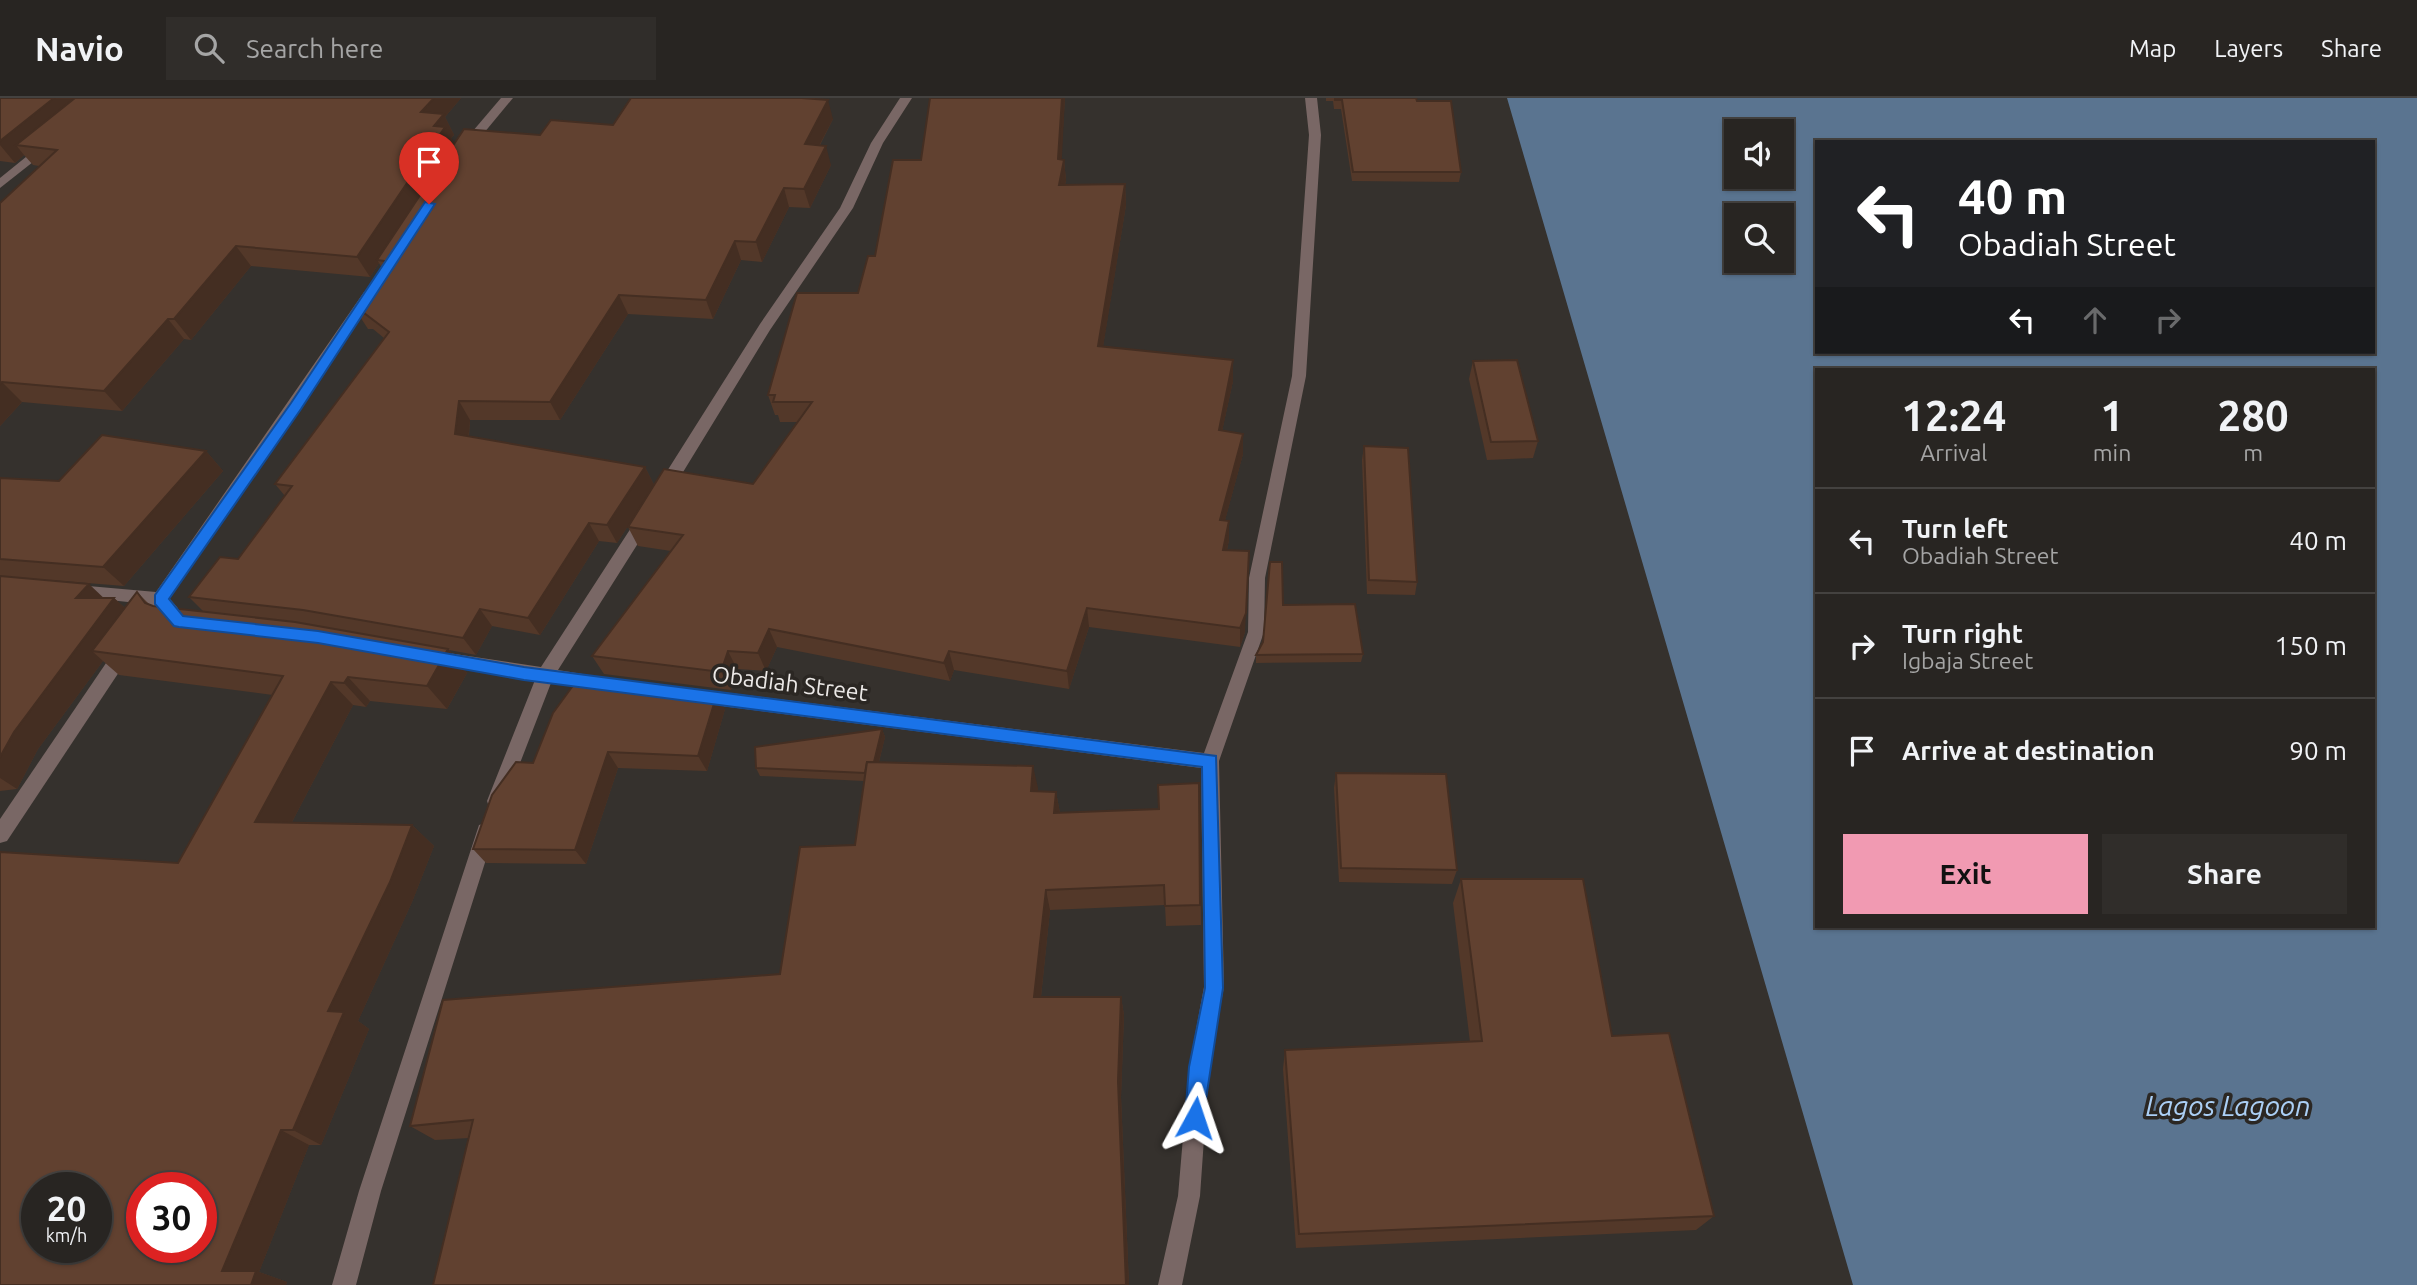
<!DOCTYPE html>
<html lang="en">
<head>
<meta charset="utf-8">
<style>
  body { margin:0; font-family:Ubuntu,sans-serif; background:#302d2a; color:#f1f3f6; height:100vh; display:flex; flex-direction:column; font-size:26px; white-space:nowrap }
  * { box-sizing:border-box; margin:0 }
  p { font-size:23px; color:#a5a5a5 }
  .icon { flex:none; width:38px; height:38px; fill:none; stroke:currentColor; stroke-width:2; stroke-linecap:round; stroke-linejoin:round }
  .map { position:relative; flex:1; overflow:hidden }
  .panel { position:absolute; left:1815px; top:270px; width:560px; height:560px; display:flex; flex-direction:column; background:#282522; border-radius:0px; box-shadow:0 2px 5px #0004,0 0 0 2px #444240 }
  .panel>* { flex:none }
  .top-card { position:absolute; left:1815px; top:42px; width:560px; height:214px; border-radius:0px; box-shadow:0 2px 5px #0004,0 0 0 2px #444240; background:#202124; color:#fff; overflow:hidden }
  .tools { position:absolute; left:1724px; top:21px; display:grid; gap:14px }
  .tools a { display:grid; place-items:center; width:70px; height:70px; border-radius:0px; background:#282522; box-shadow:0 2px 5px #0004,0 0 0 2px #444240; font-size:35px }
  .speed { position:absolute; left:21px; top:1074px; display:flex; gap:14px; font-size:35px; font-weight:700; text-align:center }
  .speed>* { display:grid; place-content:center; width:91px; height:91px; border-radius:50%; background:#282522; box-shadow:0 2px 5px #0004,0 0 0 2px #444240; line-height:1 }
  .speed small { font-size:18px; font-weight:400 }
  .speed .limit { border:10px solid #d22; background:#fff; color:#111 }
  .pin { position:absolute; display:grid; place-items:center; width:60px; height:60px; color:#fff; margin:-72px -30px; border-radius:50% 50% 50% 0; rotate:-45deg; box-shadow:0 0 7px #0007 }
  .pin .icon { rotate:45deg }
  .me { position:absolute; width:77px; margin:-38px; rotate:5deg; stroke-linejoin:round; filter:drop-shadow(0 0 5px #0008) }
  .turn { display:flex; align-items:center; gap:24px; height:147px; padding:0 28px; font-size:32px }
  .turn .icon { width:91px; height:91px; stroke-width:2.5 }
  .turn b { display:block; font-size:49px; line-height:60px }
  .lanes { display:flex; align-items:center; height:66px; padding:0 28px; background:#0003; justify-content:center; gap:35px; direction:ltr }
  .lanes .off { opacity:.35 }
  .eta { display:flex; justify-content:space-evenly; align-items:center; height:119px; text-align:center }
  .eta b { font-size:42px; font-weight:700; line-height:49px }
  .cta { display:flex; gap:14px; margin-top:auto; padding:14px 28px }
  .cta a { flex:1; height:80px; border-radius:0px; background:#f19ab2; color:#111; font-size:28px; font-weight:700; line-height:80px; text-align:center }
  .cta a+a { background:#302d2a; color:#f1f3f6 }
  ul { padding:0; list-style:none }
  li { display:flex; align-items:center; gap:21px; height:105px; padding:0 28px; border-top:2px solid #444240 }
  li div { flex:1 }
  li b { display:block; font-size:26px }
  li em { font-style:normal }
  header { display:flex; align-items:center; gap:42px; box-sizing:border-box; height:98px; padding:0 35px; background:#282522; border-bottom:2px solid #444240 }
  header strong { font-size:33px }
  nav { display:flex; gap:38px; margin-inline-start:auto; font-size:24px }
  .search { width:490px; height:63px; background:#302d2a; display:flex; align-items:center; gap:18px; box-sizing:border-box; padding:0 24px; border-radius:0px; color:#a5a5a5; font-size:26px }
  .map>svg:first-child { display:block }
  .water { fill:#5a7490; fill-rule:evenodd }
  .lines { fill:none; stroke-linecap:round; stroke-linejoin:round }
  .minor { fill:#796765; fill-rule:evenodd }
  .wall { fill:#533829 }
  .shaded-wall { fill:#442e22 }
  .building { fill:#614130; stroke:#442e22; stroke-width:2; fill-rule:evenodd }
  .route { fill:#1a73e8; stroke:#114b97; stroke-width:2 }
  .labels { text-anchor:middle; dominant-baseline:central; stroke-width:7; stroke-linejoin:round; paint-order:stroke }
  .street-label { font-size:23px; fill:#ece9e7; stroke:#2b2723 }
  .near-water-label { font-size:28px; font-style:italic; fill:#abcff5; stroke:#2b2723 }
</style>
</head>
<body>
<header>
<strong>Navio</strong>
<div class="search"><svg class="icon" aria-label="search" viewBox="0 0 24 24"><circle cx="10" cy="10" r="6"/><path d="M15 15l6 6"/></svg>Search here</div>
<nav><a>Map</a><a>Layers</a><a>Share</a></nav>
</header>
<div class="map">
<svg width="2417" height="1187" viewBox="0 0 2417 1187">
  <rect width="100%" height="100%" fill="#35312d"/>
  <path class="water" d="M1507 0H2417V1187H1853ZM1736 33H1782V79H1736ZM1816 44H2373V254H1816ZM1736 117H1782V163H1736ZM1816 271H2373V828H1816Z"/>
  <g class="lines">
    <g class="minor">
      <polygon points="501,0 513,0 469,53 461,53 461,47"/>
      <polygon points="900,0 912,0 883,45 853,110 770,232 669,397 657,397 655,393 657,389 760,226 840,110 871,45"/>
      <polygon points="1305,0 1317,0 1321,37 1306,278 1265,480 1264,534 1219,663 1224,889 1209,969 1200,1098 1182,1187 1158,1187 1178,1098 1189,969 1204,889 1201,670 698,605 692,603 689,598 692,593 698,591 1204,655 1248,534 1249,480 1292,278 1309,37"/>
      <polygon points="42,46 52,49 0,90 0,80"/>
      <path d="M369 193 376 197 374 200 169 500 184 517 191 519 193 524 191 529C176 534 169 523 161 513L153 518 147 516 145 511 147 506 71 498 69 493 77 487 156 494 364 194Z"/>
      <polygon points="646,414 654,420 558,572 607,580 610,585 607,590 601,592 551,585 503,709 496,711 489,709 487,703 535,582 435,567 429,565 426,560 429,555 435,553 541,569 640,416"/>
      <polygon points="125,544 131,546 134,551 131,556 7,743 0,745 0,721 119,546"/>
      <polygon points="486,725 493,727 495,733 381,1093 356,1187 332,1187 359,1093 477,733 479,727"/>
    </g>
  </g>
  <g class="wall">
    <polygon points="0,0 461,0 445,19 454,37 451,40 454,46 540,37 613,27 833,21 820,47 831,67 810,110 789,109 762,164 741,162 713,221 628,216 560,322 470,322 469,338 645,369 654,387 617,445 599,443 540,537 492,528 476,557 449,552 467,575 447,611 370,603 366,609 353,607 292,724 412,727 434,748 412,804 358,923 369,931 321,1047 309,1047 259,1174 287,1184 286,1187 0,1187 178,765 273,597 119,577 103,563 38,651 17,691 0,693 0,380 59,383 206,353 223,373 124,488 50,482 104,500 114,500 125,510 137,494 150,507 153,508 204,514 189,499 238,461 285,398 275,386 384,240 373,231 368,231 355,211 384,174 379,165 370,179 251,168 191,242 184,241 122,313 22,304 0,328 0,105 39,68 33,67 24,57 15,65 0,63"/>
    <polygon points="930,0 1065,0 1061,61 1064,62 1066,82 1065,87 1125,86 1126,107 1103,248 1233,262 1233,283 1222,333 1243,336 1243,356 1225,422 1229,442 1227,452 1245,534 1240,549 1089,529 1069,591 954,572 950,583 777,549 766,573 737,571 731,592 604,576 592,558 671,453 638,448 628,429 753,386 798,324 780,324 778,317 775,317 768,297 858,195 921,62"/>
    <polygon points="1326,0 1416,0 1417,3 1461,74 1459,84 1352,83 1341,11 1334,11 1333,3 1326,3"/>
    <polygon points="1473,263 1538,343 1533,360 1487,362 1469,281"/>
    <polygon points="1364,348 1417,484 1415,497 1367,496 1362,362"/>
    <polygon points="1283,507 1363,556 1361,564 1256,565 1256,557"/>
    <polygon points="725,611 707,673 618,670 586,766 486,765 473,751 533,665"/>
    <polygon points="882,631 885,639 879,664 1038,690 1037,694 1056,694 1060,715 1159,711 1199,685 1201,827 1166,828 1165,807 1050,812 1041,899 1121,899 1124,917 1121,999 1129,1187 433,1187 469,1040 435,1042 410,1028 780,876 855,747 864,683 760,678 756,670"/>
    <polygon points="1336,675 1457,772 1452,786 1339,784 1334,690"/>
    <polygon points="1461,781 1612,938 1714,1118 1696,1132 1296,1150 1283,971 1285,952 1470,944 1453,805"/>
  </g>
  <g class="shaded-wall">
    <polygon points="54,0 95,0 16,47 24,57 15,65 0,47 0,43"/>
    <polygon points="434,0 461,0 445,19 454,37 451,40 456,49 377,162 379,165 370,179 357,159 421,14"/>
    <polygon points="1062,0 1065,0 1061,77 1064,62 1066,82 1061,108 1059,87 1058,61"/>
    <polygon points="828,2 833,21 810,65 805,46"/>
    <polygon points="826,48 831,67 810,110 804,91"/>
    <polygon points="1125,86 1126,107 1100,268 1098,248"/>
    <polygon points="784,90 789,109 762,164 756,144"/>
    <polygon points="735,143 741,162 713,221 706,202"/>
    <polygon points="236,148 251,168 191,242 174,221"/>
    <polygon points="619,197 628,216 560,322 550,304"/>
    <polygon points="168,221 184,241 122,313 104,293"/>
    <polygon points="1233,262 1233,283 1218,352 1219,332"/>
    <polygon points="2,284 22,304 0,328 0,286"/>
    <polygon points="459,303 470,322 467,355 455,336"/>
    <polygon points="1243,336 1243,356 1220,441 1220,422"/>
    <polygon points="206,353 223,373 124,488 103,469"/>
    <polygon points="645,369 654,387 617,445 607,427"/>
    <polygon points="1229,423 1229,442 1223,471 1223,452"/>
    <polygon points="589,425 599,443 540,537 528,520"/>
    <polygon points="1248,472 1245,534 1240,549 1240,530"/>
    <polygon points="89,486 109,505 76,500"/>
    <polygon points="114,500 135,519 92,553 103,563 38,651 17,691 0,680 0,659 14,634"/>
    <polygon points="1087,510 1089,529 1069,591 1067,573"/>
    <polygon points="480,511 492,528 476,557 463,540"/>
    <polygon points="769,531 777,549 766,573 758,555"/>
    <polygon points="448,551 467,575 447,611 427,588"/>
    <polygon points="728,553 737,571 731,592 721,574"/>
    <polygon points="949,553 954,572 950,583 944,565"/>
    <polygon points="348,579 370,603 366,609 344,585"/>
    <polygon points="331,584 353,607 281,745 255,724"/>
    <polygon points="717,596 725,611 707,673 698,658"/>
    <polygon points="882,631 885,639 874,683 871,675"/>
    <polygon points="608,654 618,670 586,766 575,752"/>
    <polygon points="1033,668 1038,690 1035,715 1031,693"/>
    <polygon points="1056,694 1060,715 1054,715"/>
    <polygon points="412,727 434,748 412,804 358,923 369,931 321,1047 293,1032 328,913"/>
    <polygon points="1046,792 1050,812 1039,917 1034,899"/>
    <polygon points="1121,899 1124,917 1121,999 1129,1187 1126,1187 1118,983"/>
    <polygon points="281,1032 309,1047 259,1174 287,1184 286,1187 251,1187 222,1173"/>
  </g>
  <g class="building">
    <polygon points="0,0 54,0 0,43"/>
    <polygon points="75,0 434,0 421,14 444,16 434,28 445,29 357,159 236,148 174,221 168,221 104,293 2,284 0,286 0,105 57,52 16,47"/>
    <polygon points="631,0 802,0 828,2 805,46 826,48 804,91 784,90 756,144 735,143 706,202 619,197 550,304 459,303 455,336 645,369 607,427 589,425 528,520 480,511 463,540 303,512 189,499 220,459 238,461 292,388 275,386 389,234 360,212 355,211 392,164 377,162 464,31 540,37 551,22 613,27"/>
    <polygon points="930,0 1062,0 1058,61 1064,62 1059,87 1125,86 1098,248 1233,262 1219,332 1243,336 1220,422 1229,423 1223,452 1249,453 1246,515 1240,530 1087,510 1067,573 949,553 944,565 769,531 758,555 728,553 721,574 592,558 683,437 628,429 664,371 753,386 812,304 773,304 775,297 768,297 797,195 858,195 868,158 875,158 893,62 921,62"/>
    <polygon points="1335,0 1416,0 1417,3 1451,3 1461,74 1353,74 1342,2 1335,2"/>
    <polygon points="1517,262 1538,343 1491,344 1473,263"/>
    <polygon points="102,337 206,353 103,469 0,461 0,380 59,383"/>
    <polygon points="1364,348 1408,350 1417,484 1369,482"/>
    <polygon points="1270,464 1282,464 1283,507 1355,506 1363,556 1256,557 1263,544"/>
    <polygon points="0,478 89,486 76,500 114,500 14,634 0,659"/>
    <path d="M137 494 145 505 153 508 295 524 448 551 427 588 348 579 344 585 331 584 255 724 412 727 390 784 328 913 344 914 293 1032H281L222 1173H256L251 1187H0V754L178 765 283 578 92 553ZM37 1090H96V1150H37ZM142 1090H201V1150H142Z"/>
    <polygon points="580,578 717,596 698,658 608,654 575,752 473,751 492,697 516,664 533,665 553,615"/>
    <polygon points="882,631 874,664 867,664 865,675 756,670 755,649"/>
    <polygon points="867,664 1033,668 1031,693 1056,694 1054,715 1159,711 1158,687 1199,685 1200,807 1165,808 1164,787 1046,792 1034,899 1121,899 1118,983 1126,1187 433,1187 473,1022 410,1028 443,902 780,876 800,749 855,747"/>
    <polygon points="1336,675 1446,676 1457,772 1341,770"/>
    <polygon points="1461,781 1583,781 1612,938 1669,935 1714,1118 1299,1136 1285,952 1482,943"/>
  </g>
  <polygon class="route" points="425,104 435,106 301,311 169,501 183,518 318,533 524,569 1216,658 1223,890 1202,1027 1195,1030 1188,1027 1185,1020 1189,969 1205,890 1202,669 524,582 318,545 179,529 174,528 155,506 155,497 291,305"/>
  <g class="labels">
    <g class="street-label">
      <text transform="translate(790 585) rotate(7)">Obadiah Street</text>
    </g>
    <g class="near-water-label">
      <text x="2228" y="1007">Lagos Lagoon</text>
    </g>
  </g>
</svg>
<div class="tools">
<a><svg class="icon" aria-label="sound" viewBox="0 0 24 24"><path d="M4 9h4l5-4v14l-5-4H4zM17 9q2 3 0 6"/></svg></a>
<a><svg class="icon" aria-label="search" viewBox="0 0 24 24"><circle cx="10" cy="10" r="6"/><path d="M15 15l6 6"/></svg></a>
</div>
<div class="speed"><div>20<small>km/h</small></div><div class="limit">30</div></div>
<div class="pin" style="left:429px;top:106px;background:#d93025"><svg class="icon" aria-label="arrive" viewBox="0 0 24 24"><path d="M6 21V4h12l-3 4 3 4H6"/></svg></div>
<svg class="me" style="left:1195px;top:1020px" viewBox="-20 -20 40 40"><path d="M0-17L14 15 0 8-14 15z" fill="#1a73e8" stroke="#fff" stroke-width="4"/></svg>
<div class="top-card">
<div class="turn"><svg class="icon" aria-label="left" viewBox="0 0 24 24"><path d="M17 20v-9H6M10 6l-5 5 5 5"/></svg><div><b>40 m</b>Obadiah Street</div></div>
<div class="lanes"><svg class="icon" aria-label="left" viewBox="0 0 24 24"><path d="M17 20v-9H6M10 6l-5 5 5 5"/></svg><svg class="icon off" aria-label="ahead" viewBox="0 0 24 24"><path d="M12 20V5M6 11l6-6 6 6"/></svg><svg class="icon off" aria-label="right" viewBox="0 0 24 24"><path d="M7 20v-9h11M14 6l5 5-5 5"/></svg></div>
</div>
<section class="panel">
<div class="eta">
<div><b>12:24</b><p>Arrival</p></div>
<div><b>1</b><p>min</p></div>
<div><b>280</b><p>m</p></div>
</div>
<ul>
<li><svg class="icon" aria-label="left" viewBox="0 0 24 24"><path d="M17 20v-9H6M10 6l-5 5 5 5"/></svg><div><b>Turn left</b><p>Obadiah Street</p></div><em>40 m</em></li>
<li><svg class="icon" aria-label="right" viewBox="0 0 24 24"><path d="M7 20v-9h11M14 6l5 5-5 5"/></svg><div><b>Turn right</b><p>Igbaja Street</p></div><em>150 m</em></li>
<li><svg class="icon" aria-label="arrive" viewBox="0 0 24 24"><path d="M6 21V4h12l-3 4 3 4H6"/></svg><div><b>Arrive at destination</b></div><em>90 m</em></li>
</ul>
<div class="cta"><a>Exit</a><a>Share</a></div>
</section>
</div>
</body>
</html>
